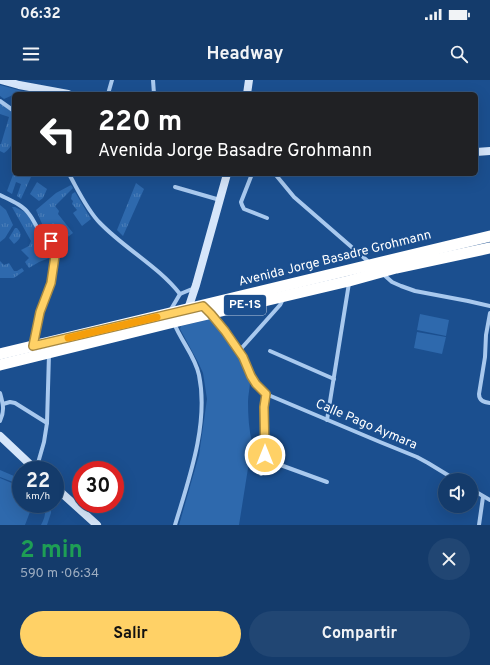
<!DOCTYPE html>
<html lang="es">
<head>
<meta charset="utf-8">
<style>
  body { margin:0; font-family:Overpass,sans-serif; background:#214673; color:#f1f3f6; height:100vh; display:flex; flex-direction:column; font-size:15px; white-space:nowrap }
  * { box-sizing:border-box; margin:0 }
  p { font-size:13px; color:#9dadc1 }
  .icon { flex:none; width:22px; height:22px; fill:none; stroke:currentColor; stroke-width:2; stroke-linecap:round; stroke-linejoin:round }
  .map { position:relative; height:445px; overflow:hidden }
  .details { display:flex; flex-direction:column; background:#143b6b; flex:1 }
  .details>* { flex:none }
  .top-card { position:absolute; left:12px; top:12px; width:466px; height:84px; border-radius:6px; box-shadow:0 4px 16px #0002,0 0 0 1px #33557e; background:#202124; color:#fff; overflow:hidden }
  .buttons { position:absolute; left:438px; top:393px; display:grid; gap:8px }
  .buttons a { display:grid; place-items:center; width:40px; height:40px; border-radius:50%; background:#143b6b; box-shadow:0 4px 16px #0002,0 0 0 1px #33557e; font-size:20px }
  .speed { position:absolute; left:12px; top:381px; display:flex; gap:8px; font-size:20px; font-weight:700; text-align:center }
  .speed>* { display:grid; place-content:center; width:52px; height:52px; border-radius:50%; background:#143b6b; box-shadow:0 4px 16px #0002,0 0 0 1px #33557e; line-height:1 }
  .speed small { font-size:10px; font-weight:400 }
  .speed .limit { border:6px solid #d22; background:#fff; color:#111 }
  .pin { position:absolute; display:grid; place-items:center; width:34px; height:34px; color:#fff; margin:-17px; border-radius:8px; box-shadow:0 2px 6px #0006 }
  .me { position:absolute; width:44px; margin:-22px; rotate:0deg; stroke-linejoin:round; filter:drop-shadow(0 0 3px #0008) }
  .turn { display:flex; align-items:center; gap:14px; height:84px; padding:0 20px; font-size:18px }
  .turn .icon { width:52px; height:52px; stroke-width:2.5 }
  .turn b { display:block; font-size:28px; line-height:34px }
  .round { display:grid; place-items:center; flex:none; width:42px; height:42px; border-radius:21px; background:#214673 }
  .overview { display:flex; align-items:center; justify-content:space-between; height:68px; padding:0 20px }
  h1 { font-size:24px; font-weight:700; line-height:30px; color:#1e9e55 }
  .action { display:flex; gap:8px; margin-top:auto; padding:8px 20px }
  .action a { flex:1; height:46px; border-radius:24px; background:#ffd166; color:#111; font-size:16px; font-weight:700; line-height:46px; text-align:center }
  .action a+a { background:#214673; color:#f1f3f6 }
  .status { display:flex; justify-content:space-between; align-items:center; height:28px; padding:0 20px; background:#143b6b; direction:ltr }
  .status svg { height:11px; fill:currentColor }
  header { display:flex; justify-content:space-between; align-items:center; height:52px; padding:0 20px; background:#143b6b; font-size:18px; font-weight:700 }
  .map>svg:first-child { display:block }
  .grass { fill:url(#grass-tufts) }
  .park { fill:#2e69ad }
  .lines { fill:none; stroke-linecap:round; stroke-linejoin:round }
  .street { stroke:#a9c9ee; stroke-width:4 }
  .secondary { stroke:#d6e6fa; stroke-width:8 }
  .highway { stroke:#fff; stroke-width:11 }
  .route-casing { stroke:#a68842; stroke-width:10 }
  .route { stroke:#ffd166; stroke-width:7 }
  .slow { stroke:#f59e0b; stroke-width:7 }
  .labels { text-anchor:middle; dominant-baseline:central; stroke-width:4; stroke-linejoin:round; paint-order:stroke }
  .shield { fill:#1b4f8f; stroke:#bbcadd; stroke-width:1 }
  .shield-label { font-size:12px; font-weight:bold; fill:#fff }
  .street-label { font-size:13px; fill:#fff; stroke:#1b4f8f }
</style>
</head>
<body>
<div class="status"><b>06:32</b><svg viewBox="0 0 49 12"><path d="M0 12V9h3v3zM5 12V6h3v6zM10 12V3h3v9zM15 12V0h3v12zM26 1h20v11H26zM47 4h2v5h-2z"/></svg></div>
<header><svg class="icon" aria-label="menu" viewBox="0 0 24 24"><path d="M4 6h16M4 12h16M4 18h16"/></svg>Headway<svg class="icon" aria-label="search" viewBox="0 0 24 24"><circle cx="10" cy="10" r="6"/><path d="M15 15l6 6"/></svg></header>
<div class="map">
<svg width="490" height="445" viewBox="0 0 490 445">
  <defs>
    <pattern id="grass-tufts" width="24" height="20" patternUnits="userSpaceOnUse"><rect width="24" height="20" fill="#2e69ad"/><path d="M3 7l-1-3M5 7V3M7 7l1-3M15 17l-1-3M17 17v-4M19 17l1-3" fill="none" stroke="#4d80b9"/></pattern>
  </defs>
  <rect width="100%" height="100%" fill="#1b4f8f"/>
  <g class="grass">
    <path d="M0 23 14 33C14 47 18 64 4 73L0 71V64H1L9 37 0 34Z"/>
    <polygon points="14,92 14,94 28,94 31,97 21,119 17,116 21,104 16,102 12,114 7,111"/>
    <polygon points="37,102 47,109 43,118 39,121 30,114"/>
    <polygon points="136,103 144,109 123,156 117,150"/>
    <polygon points="71,105 73,108 55,126 59,131 58,134 73,153 61,162 57,157 43,146 36,130 56,113"/>
    <polygon points="75,112 91,139 82,146 73,133 77,130 72,124 73,121 71,119 72,114"/>
    <polygon points="0,125 6,130 13,145 5,158 0,162"/>
    <polygon points="12,127 15,127 27,133 53,166 52,177 39,182 29,188 25,182 29,178 21,170 29,166 31,161"/>
    <path d="M15 148H17C23 155 21 158 14 164L9 158Z"/>
    <polygon points="0,181 4,185 9,183 14,191 17,191 22,188 24,191 14,198 0,198"/>
  </g>
  <g class="park">
    <polygon points="0,5 22,11 4,19 0,16"/>
    <polygon points="420,234 449,240 446,256 417,250"/>
    <path d="M211 239 213 240C225 256 248 280 250 301 250 308 248 315 248 322 248 336 249 350 252 363L239 445H179L199 375 207 319 203 293 198 282 180 249 181 246Z"/>
    <polygon points="417,252 446,257 442,274 414,268"/>
    <polygon points="0,390 21,399 21,405 0,397"/>
    <polygon points="0,398 21,407 21,424 33,424 25,445 0,445"/>
    <path d="M45 424H51V433L47 445H41C45 438 46 432 45 424Z"/>
  </g>
  <g class="lines">
    <g class="street">
      <polyline points="153,0 154,14"/>
      <polyline points="108,14 112,0"/>
      <polyline points="0,21 14,31"/>
      <path d="M69 94C78 110 87 130 100 143 125 169 158 186 180 214"/>
      <polyline points="252,94 241,122 242,125 244,129 267,138"/>
      <polyline points="275,94 294,117 370,183"/>
      <polyline points="175,107 220,120"/>
      <path d="M0 115C10 120 23 125 29 134 34 140 36 147 41 153 46 159 54 161 56 169L51 203 40 232 33 264"/>
      <polyline points="383,194 392,202 401,206 415,211 468,221 490,226"/>
      <polyline points="170,231 180,214 192,209 194,207"/>
      <path d="M490 233 486 255 485 277 479 314C479 321 484 322 490 323"/>
      <polyline points="212,234 225,251 243,277 251,296 256,304 266,314 380,362 417,377 428,383 456,400"/>
      <path d="M174 243C181 261 195 276 199 295 209 343 189 399 175 445"/>
      <polyline points="239,271 280,225 283,219"/>
      <polyline points="270,271 334,299"/>
      <path d="M0 313C3 324 5 330 0 341"/>
      <polyline points="3,324 10,322 15,323 47,343"/>
      <polyline points="327,340 349,203"/>
      <polyline points="264,380 275,383 327,402"/>
      <polyline points="36,390 44,362 47,343 49,274"/>
      <polyline points="261,394 265,375 264,327 266,314"/>
      <polyline points="471,409 490,420"/>
      <polyline points="479,445 483,417"/>
    </g>
    <g class="secondary">
      <polyline points="1,0 19,5 68,14"/>
      <polyline points="247,14 249,0"/>
      <polyline points="476,72 490,71"/>
      <polyline points="189,232 188,229 196,205 227,94"/>
      <polyline points="0,356 36,390"/>
      <polyline points="55,407 97,445"/>
    </g>
    <g class="highway">
      <polyline points="0,274 490,156"/>
      <polyline points="0,285 174,242 349,201 396,188 490,168"/>
    </g>
  </g>
  <g class="lines">
    <g class="route-casing">
      <polyline id="route" points="51,161 55,165 56,169 51,203 40,232 33,266 203,226 211,234 225,251 243,277 251,296 256,304 266,314 264,327 265,375"/>
    </g>
    <use href="#route" class="route"/>
    <polyline class="slow" points="68,258 157,237"/>
  </g>
  <g class="labels">
    <rect class="shield" x="224" y="215" width="42" height="20" rx="3"/>
    <g class="shield-label">
      <text x="245" y="225">PE-1S</text>
    </g>
    <g class="street-label">
      <text transform="translate(335 179) rotate(-14)">Avenida Jorge Basadre Grohmann</text>
      <text transform="translate(366 345) rotate(23)">Calle Pago Aymara</text>
    </g>
  </g>
</svg>
<div class="buttons">
<a><svg class="icon" aria-label="sound" viewBox="0 0 24 24"><path d="M4 9h4l5-4v14l-5-4H4zM17 9q2 3 0 6"/></svg></a>
</div>
<div class="speed"><div>22<small>km/h</small></div><div class="limit">30</div></div>
<div class="pin" style="left:51px;top:161px;background:#d93025"><svg class="icon" aria-label="arrive" viewBox="0 0 24 24"><path d="M6 21V4h12l-3 4 3 4H6"/></svg></div>
<svg class="me" style="left:265px;top:375px" viewBox="-20 -20 40 40"><circle r="17" fill="#ffd166" stroke="#fff" stroke-width="3"/><path d="M0-11L8 9 0 5-8 9z" fill="#fff"/></svg>
<div class="top-card">
<div class="turn"><svg class="icon" aria-label="left" viewBox="0 0 24 24"><path d="M17 20v-9H6M10 6l-5 5 5 5"/></svg><div><b>220 m</b>Avenida Jorge Basadre Grohmann</div></div>
</div>
</div>
<section class="details">
<div class="overview"><div><h1>2 min</h1><p>590 m · 06:34</p></div><a class="round"><svg class="icon" aria-label="close" viewBox="0 0 24 24"><path d="M6 6l12 12M18 6L6 18"/></svg></a></div>
<div class="action"><a>Salir</a><a>Compartir</a></div>
</section>
</body>
</html>
